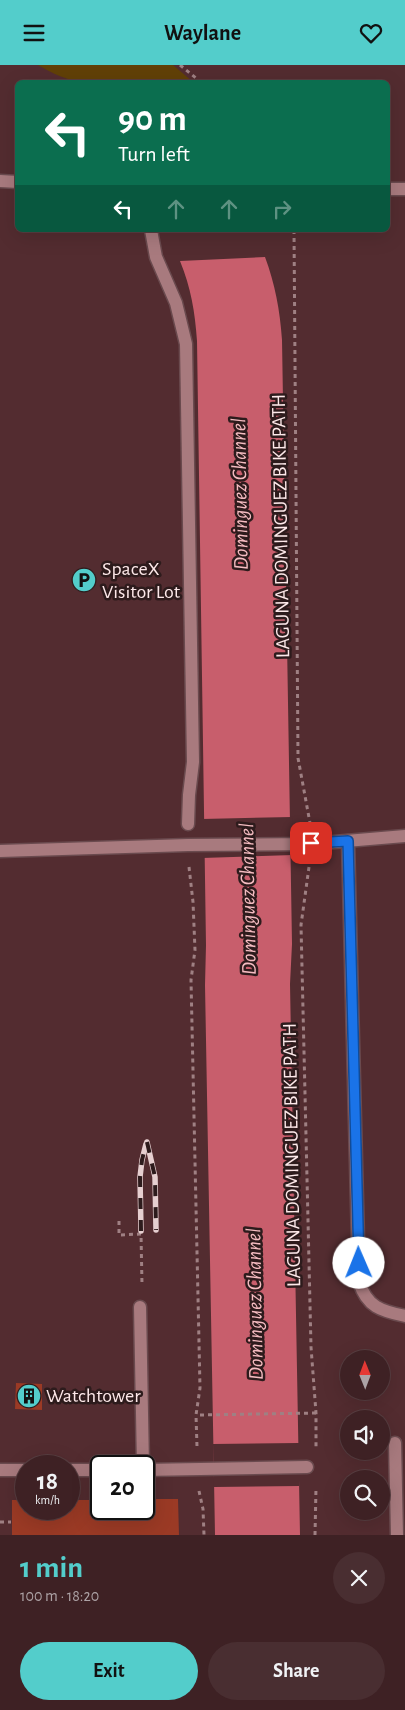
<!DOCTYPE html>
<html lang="en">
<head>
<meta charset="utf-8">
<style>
  body { margin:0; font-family:"Alegreya Sans",sans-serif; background:#492e31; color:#f1f3f6; height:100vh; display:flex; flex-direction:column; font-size:19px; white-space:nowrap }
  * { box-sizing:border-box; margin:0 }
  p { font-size:16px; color:#ada3a6 }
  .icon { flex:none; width:28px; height:28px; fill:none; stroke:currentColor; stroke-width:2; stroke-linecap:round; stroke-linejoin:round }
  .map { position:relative; height:1470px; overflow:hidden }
  .panel { display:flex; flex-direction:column; background:#3e2124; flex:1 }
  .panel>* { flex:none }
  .guide { position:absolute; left:15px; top:15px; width:375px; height:152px; border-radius:8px; box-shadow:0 5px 20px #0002,0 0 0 1px #573e41; background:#0b6e4f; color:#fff; overflow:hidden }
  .needle { width:32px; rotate:359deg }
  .controls { position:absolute; left:340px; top:1285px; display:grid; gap:10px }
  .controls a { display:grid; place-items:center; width:50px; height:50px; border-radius:50%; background:#3e2124; box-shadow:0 5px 20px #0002,0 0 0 1px #573e41; font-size:25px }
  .speed { position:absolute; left:15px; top:1390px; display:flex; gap:10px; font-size:25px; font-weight:700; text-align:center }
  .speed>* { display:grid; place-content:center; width:65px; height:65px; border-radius:50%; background:#3e2124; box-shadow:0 5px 20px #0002,0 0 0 1px #573e41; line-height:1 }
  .speed small { font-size:12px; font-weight:400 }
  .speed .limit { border:2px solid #111; border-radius:8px; background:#fff; color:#111 }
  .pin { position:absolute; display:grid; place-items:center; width:42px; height:42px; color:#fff; margin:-21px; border-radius:10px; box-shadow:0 2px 8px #0006 }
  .me { position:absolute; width:55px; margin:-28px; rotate:359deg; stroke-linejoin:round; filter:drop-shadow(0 0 4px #0008) }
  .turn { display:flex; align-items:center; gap:18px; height:105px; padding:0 20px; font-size:22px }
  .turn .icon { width:65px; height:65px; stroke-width:2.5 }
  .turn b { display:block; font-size:35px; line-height:42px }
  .lanes { display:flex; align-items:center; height:48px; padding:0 20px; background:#0003; justify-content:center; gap:25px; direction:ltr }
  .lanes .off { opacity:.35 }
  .round { display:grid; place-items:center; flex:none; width:52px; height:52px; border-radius:26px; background:#492e31 }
  .overview { display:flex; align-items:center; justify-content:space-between; height:85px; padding:0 20px }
  h1 { font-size:30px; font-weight:700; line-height:38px; color:#53cdcb }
  .primary-button { display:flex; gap:10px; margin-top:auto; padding:10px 20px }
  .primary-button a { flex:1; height:58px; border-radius:30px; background:#53cdcb; color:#111; font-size:20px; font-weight:700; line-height:58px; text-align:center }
  .primary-button a+a { background:#492e31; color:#f1f3f6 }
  header { display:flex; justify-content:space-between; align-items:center; height:65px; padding:0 20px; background:#53cdcb; color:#111; font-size:22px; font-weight:700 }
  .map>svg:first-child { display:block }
  .green { fill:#614007 }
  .water { fill:#c85e6c }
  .pier { fill:#532c30 }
  .building { fill:#9b3a25 }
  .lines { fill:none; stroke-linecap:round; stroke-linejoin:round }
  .minor-casing { stroke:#6a4a4e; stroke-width:15 }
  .path { stroke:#9f8083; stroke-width:3; stroke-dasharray:4 4; stroke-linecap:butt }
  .minor { stroke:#a87a7e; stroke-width:12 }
  .rail-casing { stroke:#e6cfd0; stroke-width:5.5 }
  .rail { stroke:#2d1b1c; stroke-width:4; stroke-dasharray:11; stroke-linecap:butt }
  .route-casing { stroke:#114b97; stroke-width:12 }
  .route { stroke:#1a73e8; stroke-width:9 }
  .labels { text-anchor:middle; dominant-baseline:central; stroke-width:5; stroke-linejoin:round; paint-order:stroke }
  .street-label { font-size:20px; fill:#fde8e9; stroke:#2d1b1c }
  .poi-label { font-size:20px; fill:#fde8e9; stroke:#2d1b1c; text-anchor:start }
  .water-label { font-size:21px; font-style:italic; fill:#f5bcc1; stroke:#2d1b1c }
</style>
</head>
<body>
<header><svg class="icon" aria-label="menu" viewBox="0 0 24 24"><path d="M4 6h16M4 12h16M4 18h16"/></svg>Waylane<svg class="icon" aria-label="heart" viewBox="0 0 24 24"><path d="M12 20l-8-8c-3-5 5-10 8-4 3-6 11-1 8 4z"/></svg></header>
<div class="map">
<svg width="405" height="1470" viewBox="0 0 405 1470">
  <rect width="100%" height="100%" fill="#532c30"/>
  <path class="green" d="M38 0H173L193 17 89 18C67 15 57 11 38 0Z"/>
  <path class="water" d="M265 192C275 219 280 245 282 275L292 879 290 919 300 1470H215L205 920 206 880 197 276C195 247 191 223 180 196Z"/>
  <g class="pier">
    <polygon points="292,752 293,790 202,793 202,754"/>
    <polygon points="299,1378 299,1421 214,1422 213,1379"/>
  </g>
  <g class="building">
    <polygon points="16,1318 42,1319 42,1345 15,1344"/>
    <polygon points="144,1434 178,1434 179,1470 12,1470 12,1435 26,1435 26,1444 69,1444 69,1435 101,1435 101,1444 144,1444"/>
  </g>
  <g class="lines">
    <g class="minor-casing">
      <g id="minor">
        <polyline points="0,116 18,117"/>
        <polyline points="388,124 405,124"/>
        <polyline points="151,165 156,192 176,238 186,279 193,697 189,730 188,759"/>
        <path d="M348 776 359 1217C367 1242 381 1246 405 1251"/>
        <polyline points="0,786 188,780 311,779 405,771"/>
        <polyline points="140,1242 143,1401"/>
        <polyline points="395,1378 397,1470"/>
        <polyline points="0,1405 26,1405"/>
        <polyline points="69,1405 101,1405"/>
        <polyline points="144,1405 307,1402"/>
      </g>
    </g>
    <g class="path">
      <polyline points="180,0 202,18"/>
      <polyline points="294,165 298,693 310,758"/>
      <polyline points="189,802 193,837 195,885 191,915 200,1323 196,1350 197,1382"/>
      <polyline points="309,802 301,860 311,1282 316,1348 316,1382"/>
      <polyline points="119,1156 119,1170 141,1169 142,1220"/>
      <polyline points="200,1350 316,1348"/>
      <polyline points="199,1426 203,1444 204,1470"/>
      <polyline points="0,1457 11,1457"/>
      <polyline points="315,1470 316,1423"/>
    </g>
    <use href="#minor" class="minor"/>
    <g class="rail-casing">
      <g id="rail">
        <polyline points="147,1077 155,1112 156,1165"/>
        <polyline points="141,1166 140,1112 142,1095 146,1079"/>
      </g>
    </g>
    <use href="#rail" class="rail"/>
  </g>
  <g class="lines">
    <g class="route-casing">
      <polyline id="route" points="311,778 348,776 359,1198"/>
    </g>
    <use href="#route" class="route"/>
  </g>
  <defs>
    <g id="parking-disc" transform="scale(1.25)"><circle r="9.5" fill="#53cdcb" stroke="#2d1b1c"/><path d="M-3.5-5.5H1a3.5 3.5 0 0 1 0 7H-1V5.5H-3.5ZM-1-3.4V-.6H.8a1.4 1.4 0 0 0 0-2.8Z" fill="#111"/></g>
    <g id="building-disc" transform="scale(1.25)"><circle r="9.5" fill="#53cdcb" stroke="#2d1b1c"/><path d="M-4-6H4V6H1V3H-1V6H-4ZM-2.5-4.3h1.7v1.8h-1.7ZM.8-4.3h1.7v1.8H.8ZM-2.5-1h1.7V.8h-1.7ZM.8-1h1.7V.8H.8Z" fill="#111"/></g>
  </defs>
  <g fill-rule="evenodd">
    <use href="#parking-disc" x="84" y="515"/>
    <use href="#building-disc" x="29" y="1331"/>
  </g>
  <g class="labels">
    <g class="street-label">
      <text transform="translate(281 461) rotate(-91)">LAGUNA DOMINGUEZ BIKE PATH</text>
      <text transform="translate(292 1090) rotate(-91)">LAGUNA DOMINGUEZ BIKE PATH</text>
    </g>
    <g class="poi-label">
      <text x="102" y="504">SpaceX<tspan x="102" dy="23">Visitor Lot</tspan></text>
      <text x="46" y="1331">Watchtower</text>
    </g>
    <g class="water-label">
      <text transform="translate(240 429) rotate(-91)">Dominguez Channel</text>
      <text transform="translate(248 834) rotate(-91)">Dominguez Channel</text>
      <text transform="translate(255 1239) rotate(-91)">Dominguez Channel</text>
    </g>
  </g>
</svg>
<div class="controls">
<a><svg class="needle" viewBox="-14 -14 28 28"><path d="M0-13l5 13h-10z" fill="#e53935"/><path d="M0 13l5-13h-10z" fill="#ada3a6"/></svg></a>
<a><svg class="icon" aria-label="sound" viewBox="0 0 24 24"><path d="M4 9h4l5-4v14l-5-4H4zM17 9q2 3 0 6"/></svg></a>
<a><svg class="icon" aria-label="search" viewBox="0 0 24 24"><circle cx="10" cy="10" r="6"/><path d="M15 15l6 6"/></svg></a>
</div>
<div class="speed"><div>18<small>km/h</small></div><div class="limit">20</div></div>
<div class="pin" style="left:311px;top:778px;background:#d93025"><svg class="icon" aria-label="arrive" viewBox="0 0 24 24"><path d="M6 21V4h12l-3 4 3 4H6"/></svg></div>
<svg class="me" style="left:359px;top:1198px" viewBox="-20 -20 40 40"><circle r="19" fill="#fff"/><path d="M0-13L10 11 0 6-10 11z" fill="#1a73e8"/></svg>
<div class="guide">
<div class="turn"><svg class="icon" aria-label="left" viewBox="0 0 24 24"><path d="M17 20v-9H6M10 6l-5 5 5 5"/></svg><div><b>90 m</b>Turn left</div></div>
<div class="lanes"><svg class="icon" aria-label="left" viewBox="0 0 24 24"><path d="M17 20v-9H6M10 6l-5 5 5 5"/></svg><svg class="icon off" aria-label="ahead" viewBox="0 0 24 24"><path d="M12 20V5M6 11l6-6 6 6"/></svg><svg class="icon off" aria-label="ahead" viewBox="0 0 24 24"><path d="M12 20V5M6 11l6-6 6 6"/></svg><svg class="icon off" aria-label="right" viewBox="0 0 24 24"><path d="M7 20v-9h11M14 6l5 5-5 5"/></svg></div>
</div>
</div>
<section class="panel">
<div class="overview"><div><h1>1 min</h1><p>100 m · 18:20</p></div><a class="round"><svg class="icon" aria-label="close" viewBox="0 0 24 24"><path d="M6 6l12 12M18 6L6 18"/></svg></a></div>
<div class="primary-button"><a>Exit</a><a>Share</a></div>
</section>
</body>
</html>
